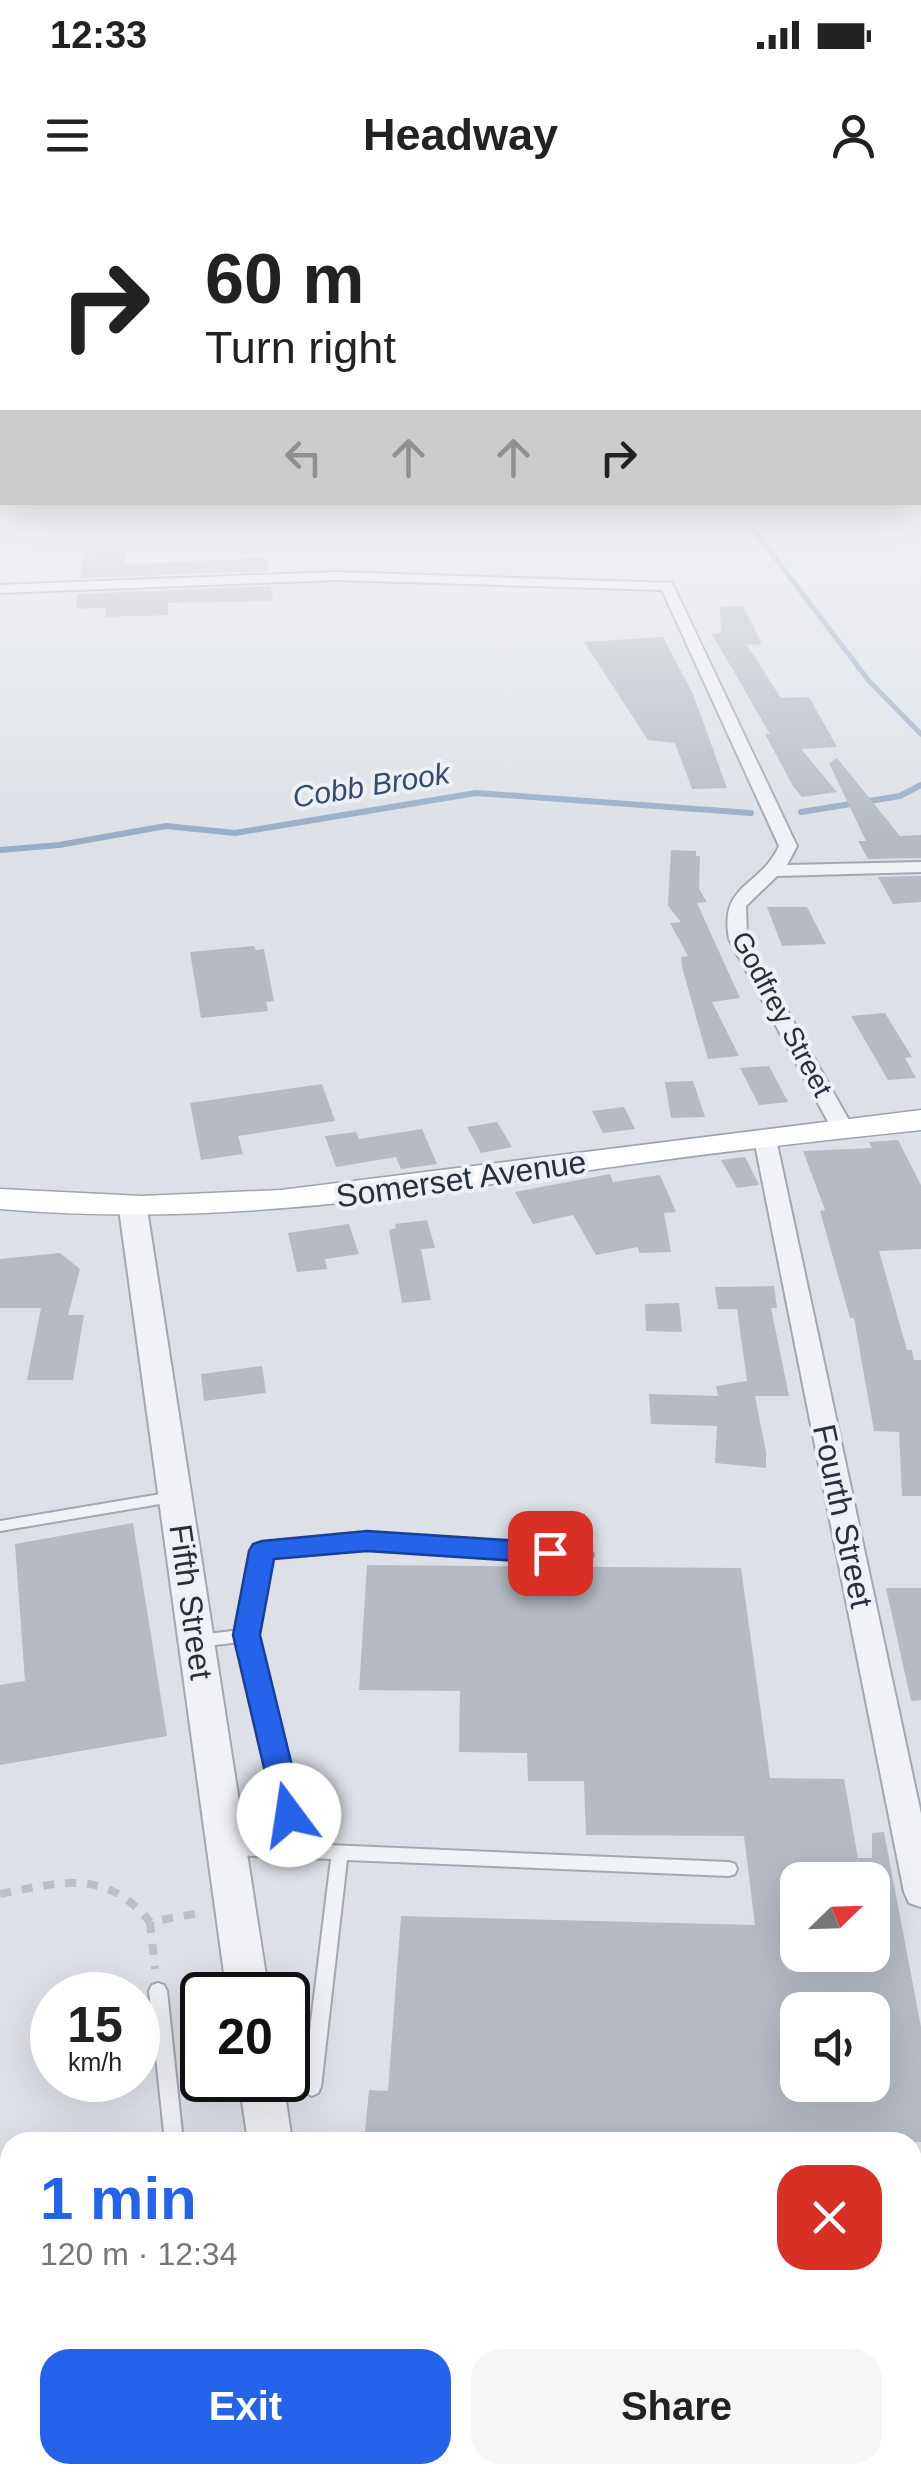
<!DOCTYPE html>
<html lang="en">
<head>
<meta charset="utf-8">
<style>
  body { margin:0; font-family:Arial,sans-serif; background:#f6f6f6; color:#222; height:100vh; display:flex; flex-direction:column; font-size:38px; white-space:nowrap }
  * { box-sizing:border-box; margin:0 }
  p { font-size:32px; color:#767676 }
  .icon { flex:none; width:55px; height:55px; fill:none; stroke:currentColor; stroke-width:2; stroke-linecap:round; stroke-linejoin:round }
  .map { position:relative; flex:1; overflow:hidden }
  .panel { position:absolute; left:0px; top:1932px; width:922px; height:352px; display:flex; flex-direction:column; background:#fff; border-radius:30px 30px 0 0; box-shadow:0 10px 40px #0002 }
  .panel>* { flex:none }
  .hud { position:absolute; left:0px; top:0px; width:922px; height:305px; box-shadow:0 10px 40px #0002; background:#fff; color:#222; overflow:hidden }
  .needle { width:65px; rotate:67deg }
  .tools { position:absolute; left:780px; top:1662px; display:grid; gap:20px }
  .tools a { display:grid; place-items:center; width:110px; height:110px; border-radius:20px; background:#fff; box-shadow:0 10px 40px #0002; font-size:50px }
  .speed { position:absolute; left:30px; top:1772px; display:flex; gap:20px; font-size:50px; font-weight:700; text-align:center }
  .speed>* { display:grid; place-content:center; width:130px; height:130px; border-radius:50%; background:#fff; box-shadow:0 10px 40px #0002; line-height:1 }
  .speed small { font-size:25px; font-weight:400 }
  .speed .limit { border:5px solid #111; border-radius:15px; background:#fff; color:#111 }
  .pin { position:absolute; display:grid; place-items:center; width:85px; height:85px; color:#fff; margin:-42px; border-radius:20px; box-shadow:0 5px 15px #0006 }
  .me { position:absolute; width:110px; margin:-55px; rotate:346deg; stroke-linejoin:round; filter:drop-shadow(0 0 8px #0008) }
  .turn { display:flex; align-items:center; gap:35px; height:210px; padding:0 40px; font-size:45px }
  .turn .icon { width:130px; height:130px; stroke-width:2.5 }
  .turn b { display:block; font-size:70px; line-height:85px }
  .lanes { display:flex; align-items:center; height:95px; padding:0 40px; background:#0003; justify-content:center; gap:50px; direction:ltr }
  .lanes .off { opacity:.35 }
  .round { display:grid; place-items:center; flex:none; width:105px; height:105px; border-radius:30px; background:#f6f6f6 }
  .head { display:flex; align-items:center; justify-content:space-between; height:170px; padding:0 40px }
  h1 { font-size:60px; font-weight:600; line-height:75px; color:#2563eb }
  .cta { display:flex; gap:20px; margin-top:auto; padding:20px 40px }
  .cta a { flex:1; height:115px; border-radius:30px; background:#2563eb; color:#fff; font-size:40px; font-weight:600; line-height:115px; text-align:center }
  .cta a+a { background:#f6f6f6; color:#222 }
  .status { display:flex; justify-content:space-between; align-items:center; height:70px; padding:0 50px; background:#fff; direction:ltr }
  .status svg { height:28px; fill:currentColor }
  header { display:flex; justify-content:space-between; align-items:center; height:130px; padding:0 40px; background:#fff; font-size:45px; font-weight:600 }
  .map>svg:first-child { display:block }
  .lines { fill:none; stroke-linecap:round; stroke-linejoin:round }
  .stream-far1 { stroke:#99adc6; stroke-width:5 }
  .stream { stroke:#99adc6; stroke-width:6 }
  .building { fill:#b5bac3; fill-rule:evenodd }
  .service-casing { stroke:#a3a8b1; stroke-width:4 }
  .minor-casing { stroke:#a3a8b1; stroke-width:4 }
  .tertiary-casing { stroke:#a3a8b1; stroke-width:4 }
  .primary-casing { stroke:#9da5b2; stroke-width:3 }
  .path { stroke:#bcbfc5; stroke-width:8; stroke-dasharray:11 11; stroke-linecap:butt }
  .service { fill:#f0f2f5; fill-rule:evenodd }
  .minor { fill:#f0f2f5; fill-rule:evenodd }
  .tertiary { fill:#f0f2f5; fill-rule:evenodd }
  .primary { fill:#fff; fill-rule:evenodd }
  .route { fill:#2563eb; stroke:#184099; stroke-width:2.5 }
  .labels { text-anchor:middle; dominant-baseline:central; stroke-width:8; stroke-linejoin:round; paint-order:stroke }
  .far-street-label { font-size:28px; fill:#272e3d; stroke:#edf0f4 }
  .far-water-label { font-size:30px; font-style:italic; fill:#334b6f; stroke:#edf0f4 }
  .street-label { font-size:32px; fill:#272e3d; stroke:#edf0f4 }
</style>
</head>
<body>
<div class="status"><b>12:33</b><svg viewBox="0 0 49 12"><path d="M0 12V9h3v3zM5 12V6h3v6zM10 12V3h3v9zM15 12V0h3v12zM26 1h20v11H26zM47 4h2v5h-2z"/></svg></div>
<header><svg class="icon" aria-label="menu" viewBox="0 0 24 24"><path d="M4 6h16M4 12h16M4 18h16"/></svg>Headway<svg class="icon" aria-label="person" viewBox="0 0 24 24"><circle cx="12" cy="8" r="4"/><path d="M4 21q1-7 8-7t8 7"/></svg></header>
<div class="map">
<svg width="921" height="2283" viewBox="0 0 921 2283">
  <rect width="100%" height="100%" fill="#dde1e7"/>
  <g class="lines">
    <polyline class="stream-far1" points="744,317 869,481 921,534"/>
    <g class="stream">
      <polyline points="801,612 900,596 921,585"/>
      <polyline points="0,650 59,645 166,626 235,633 476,593 751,613"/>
    </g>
  </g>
  <g class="building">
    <polygon points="126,352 124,364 267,358 269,371 80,378 84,353"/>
    <polygon points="271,386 273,401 168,403 168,415 105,417 106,408 76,409 78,394"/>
    <polygon points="743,406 762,444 747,445 781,498 809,497 837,547 801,549 837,592 802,597 793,586 765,534 770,534 712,434 721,433 720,407"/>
    <polygon points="663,437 693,494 727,588 692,589 675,543 648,540 584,442"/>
    <polygon points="837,558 900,636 921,635 921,658 868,659 858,641 866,641 829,563"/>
    <polygon points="671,650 696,651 696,656 700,656 699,689 707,702 697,703 740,798 712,802 739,856 708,859 682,767 681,757 688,756 670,723 681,722 668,706"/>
    <polygon points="921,676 921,702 893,704 878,677"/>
    <polygon points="767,707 807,707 826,744 782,746"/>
    <polygon points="254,746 256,750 264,749 274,801 266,802 268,811 201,818 190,752"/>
    <polygon points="885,813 912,857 905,858 916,878 888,880 851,816"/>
    <polygon points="769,866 788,902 759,905 740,868"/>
    <polygon points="693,881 705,917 671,918 665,882"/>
    <polygon points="322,884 335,921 238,936 243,954 201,960 190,903"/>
    <polygon points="624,907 635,929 603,933 592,911"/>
    <polygon points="497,922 512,947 481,953 467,927"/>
    <polygon points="422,929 437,964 401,969 396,957 336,967 325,936 356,932 359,939"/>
    <polygon points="898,940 921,985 921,1049 879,1051 907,1150 912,1150 914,1160 921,1160 921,1296 902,1296 899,1232 874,1231 854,1118 850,1118 820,1011 825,1010 803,951 872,948 869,942"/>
    <polygon points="745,957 759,985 737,988 721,960"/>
    <polygon points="610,974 613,982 660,975 676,1012 664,1013 671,1052 639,1053 638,1047 596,1055 573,1015 533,1024 515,992"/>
    <polygon points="427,1020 435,1048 421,1049 431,1100 402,1103 389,1030 396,1028 395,1024"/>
    <polygon points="349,1024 359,1054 325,1059 327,1069 297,1072 288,1033"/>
    <polygon points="60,1053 80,1069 68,1115 84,1115 73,1180 27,1180 41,1108 0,1108 0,1059"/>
    <polygon points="774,1086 777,1108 771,1108 789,1196 755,1196 766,1252 766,1268 715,1263 717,1226 651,1224 649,1194 718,1196 716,1186 747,1181 737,1109 718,1109 715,1087"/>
    <polygon points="679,1103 682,1132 646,1131 645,1104"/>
    <polygon points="262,1166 266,1193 204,1201 201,1174"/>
    <polygon points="133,1323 167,1536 0,1565 0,1485 25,1481 15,1344"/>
    <path d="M367 1365 741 1368 770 1578 844 1579 858 1658H872V1633L884 1632 921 1827V1942H364L369 1890 388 1891 401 1716 755 1725 744 1636 586 1635 584 1581H528L527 1553 459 1552 460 1491 359 1490ZM798 1680H872V1755H798ZM798 1810H872V1885H798Z"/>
    <polygon points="886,1388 921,1388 921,1500 911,1501"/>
  </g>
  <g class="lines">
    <g class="service-casing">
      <g id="service">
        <polygon points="173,1292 178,1293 180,1297 178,1301 0,1331 0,1321"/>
        <polygon points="367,1336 586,1350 591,1351 593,1355 591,1359 586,1360 367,1346 268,1356 253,1435 304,1644 729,1662 735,1664 737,1669 735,1674 729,1676 347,1660 321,1887 318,1893 312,1896 306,1893 303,1887 331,1659 232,1655 226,1653 224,1648 226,1643 232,1641 288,1643 240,1442 199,1447 194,1445 192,1441 194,1437 199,1435 240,1430 257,1347"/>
        <polygon points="158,1783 164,1785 167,1791 183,1942 165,1942 149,1791 152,1785"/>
      </g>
    </g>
    <g class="minor-casing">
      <g id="minor">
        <path d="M336 372 672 383 797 646 787 665 921 662V672L777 676 746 706 747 739 854 929 851 934 843 936 832 929 729 739C719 683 760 688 779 646L662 390 336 380 0 393V385Z"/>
        <polygon points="765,932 776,939 921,1614 921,1707 909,1703 904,1692 754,939"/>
        <polygon points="0,2234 10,2237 10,2275 20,2275 10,2279 0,2276"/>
        <polygon points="51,2275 119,2275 122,2283 54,2283"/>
      </g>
    </g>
    <g class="tertiary-casing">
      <g id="tertiary">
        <polygon points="133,1001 147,1009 269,1795 227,1795 119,1009"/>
        <polygon points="239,1880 283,1880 292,1942 248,1942"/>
        <polygon points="292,2275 344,2275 345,2283 293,2283"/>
      </g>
    </g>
    <g class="primary-casing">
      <path id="primary" d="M921 910V930C815 941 710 953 604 968 398 998 210 1027 0 1009V989L142 996 281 990Z"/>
    </g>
    <g class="path">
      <path d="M0 1694C61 1682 106 1668 150 1722L205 1712"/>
      <polyline points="150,1722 155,1769"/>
    </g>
    <use href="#service" class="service"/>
    <use href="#minor" class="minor"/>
    <use href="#tertiary" class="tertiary"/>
    <use href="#primary" class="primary"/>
  </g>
  <linearGradient id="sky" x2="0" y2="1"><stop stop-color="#88b1da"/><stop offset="0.5" stop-color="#f0f2f4"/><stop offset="1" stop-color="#f0f2f4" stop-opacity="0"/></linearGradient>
  <rect width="921" height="637" fill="url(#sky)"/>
  <polygon class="route" points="367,1331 550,1343 559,1346 562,1353 559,1360 550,1363 367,1351 274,1359 260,1435 304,1615 300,1624 289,1628 279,1624 275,1615 233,1435 249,1351 253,1344 262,1341"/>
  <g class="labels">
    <g class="far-street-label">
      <text transform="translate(782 814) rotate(62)">Godfrey Street</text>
    </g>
    <g class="far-water-label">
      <text transform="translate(371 585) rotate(-9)">Cobb Brook</text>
    </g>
    <g class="street-label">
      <text transform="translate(461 979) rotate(-8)">Somerset Avenue</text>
      <text transform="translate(843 1316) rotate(78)">Fourth Street</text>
      <text transform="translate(191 1402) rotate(82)">Fifth Street</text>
    </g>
  </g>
</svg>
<div class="tools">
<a><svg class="needle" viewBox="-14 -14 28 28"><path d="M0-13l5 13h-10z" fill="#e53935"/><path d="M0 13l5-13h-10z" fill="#767676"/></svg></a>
<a><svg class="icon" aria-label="sound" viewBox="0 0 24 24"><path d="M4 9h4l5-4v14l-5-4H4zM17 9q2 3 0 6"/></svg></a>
</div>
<div class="speed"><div>15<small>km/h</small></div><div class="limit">20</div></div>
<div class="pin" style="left:550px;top:1353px;background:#d93025"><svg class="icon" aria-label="arrive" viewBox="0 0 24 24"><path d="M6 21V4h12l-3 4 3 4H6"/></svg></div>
<svg class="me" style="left:289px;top:1615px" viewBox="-20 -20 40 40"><circle r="19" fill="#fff"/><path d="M0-13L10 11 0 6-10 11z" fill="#2563eb"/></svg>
<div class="hud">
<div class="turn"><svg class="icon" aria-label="right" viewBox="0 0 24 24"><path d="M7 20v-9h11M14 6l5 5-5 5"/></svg><div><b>60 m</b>Turn right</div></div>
<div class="lanes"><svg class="icon off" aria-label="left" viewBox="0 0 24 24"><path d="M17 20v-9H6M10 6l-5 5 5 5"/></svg><svg class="icon off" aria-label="ahead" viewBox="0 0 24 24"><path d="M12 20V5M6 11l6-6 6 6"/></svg><svg class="icon off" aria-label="ahead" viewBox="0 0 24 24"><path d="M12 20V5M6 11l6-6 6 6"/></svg><svg class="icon" aria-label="right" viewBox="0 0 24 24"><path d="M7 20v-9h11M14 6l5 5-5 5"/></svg></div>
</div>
<section class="panel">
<div class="head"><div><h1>1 min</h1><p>120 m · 12:34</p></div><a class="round" style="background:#d93025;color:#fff"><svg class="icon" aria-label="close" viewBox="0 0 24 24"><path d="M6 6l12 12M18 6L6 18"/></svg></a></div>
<div class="cta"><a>Exit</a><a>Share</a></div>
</section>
</div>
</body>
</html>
